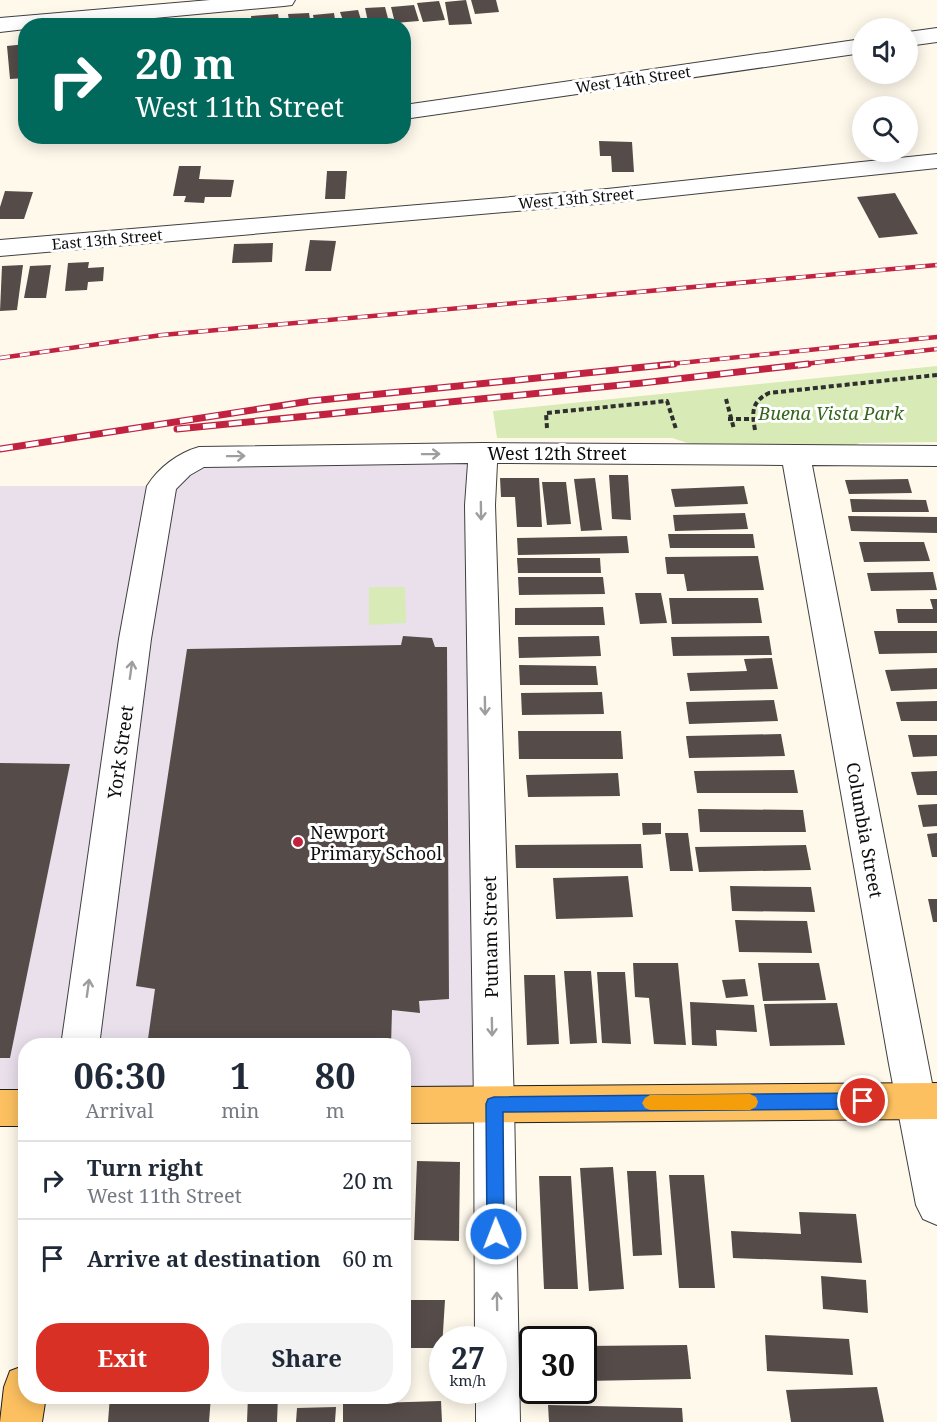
<!DOCTYPE html>
<html lang="en">
<head>
<meta charset="utf-8">
<style>
  body { margin:0; font-family:"Noto Serif",serif; background:#f2f2f3; color:#1f2937; height:100vh; display:flex; flex-direction:column; font-size:22px; white-space:nowrap }
  * { box-sizing:border-box; margin:0 }
  p { font-size:20px; color:#747a83 }
  .icon { flex:none; width:33px; height:33px; fill:none; stroke:currentColor; stroke-width:2; stroke-linecap:round; stroke-linejoin:round }
  .map { position:relative; flex:1; overflow:hidden }
  .details { position:absolute; left:18px; top:1038px; width:393px; height:366px; display:flex; flex-direction:column; background:#fff; border-radius:24px; box-shadow:0 3px 15px #0003 }
  .details>* { flex:none }
  .top-card { position:absolute; left:18px; top:18px; width:393px; height:126px; border-radius:24px; box-shadow:0 3px 15px #0003; background:#00695c; color:#fff; overflow:hidden }
  .fabs { position:absolute; left:852px; top:18px; display:grid; gap:12px }
  .fabs a { display:grid; place-items:center; width:66px; height:66px; border-radius:50%; background:#fff; box-shadow:0 3px 15px #0003; font-size:30px }
  .speed { position:absolute; left:429px; top:1326px; display:flex; gap:12px; font-size:30px; font-weight:700; text-align:center }
  .speed>* { display:grid; place-content:center; width:78px; height:78px; border-radius:50%; background:#fff; box-shadow:0 3px 15px #0003; line-height:1 }
  .speed small { font-size:15px; font-weight:400 }
  .speed .limit { border:3px solid #111; border-radius:9px; background:#fff; color:#111 }
  .pin { position:absolute; display:grid; place-items:center; width:51px; height:51px; color:#fff; margin:-26px; border:3px solid #fff; border-radius:50%; box-shadow:0 2px 6px #0007 }
  .me { position:absolute; width:66px; margin:-33px; rotate:359deg; stroke-linejoin:round; filter:drop-shadow(0 0 4px #0008) }
  .turn { display:flex; align-items:center; gap:21px; height:126px; padding:0 18px; font-size:27px }
  .turn .icon { width:78px; height:78px; stroke-width:2.5 }
  .turn b { display:block; font-size:42px; line-height:51px }
  .eta { display:flex; justify-content:space-evenly; align-items:center; height:102px; text-align:center }
  .eta b { font-size:36px; font-weight:700; line-height:42px }
  .action { display:flex; gap:12px; margin-top:auto; padding:12px 18px }
  .action a { flex:1; height:69px; border-radius:24px; background:#d93025; color:#fff; font-size:24px; font-weight:700; line-height:69px; text-align:center }
  .action a+a { background:#f2f2f3; color:#1f2937 }
  ul { padding:0; list-style:none }
  li { display:flex; align-items:center; gap:18px; height:78px; padding:0 18px; border-top:2px solid #e0e1e3 }
  li div { flex:1 }
  li b { display:block; font-size:22px }
  li em { font-style:normal }
  .map>svg:first-child { display:block }
  .industrial { fill:#e9e0ec }
  .green { fill:#d8eab5 }
  .building { fill:#554c49 }
  .lines { fill:none; stroke-linecap:round; stroke-linejoin:round }
  .minor-casing { stroke:#404040; stroke-width:2 }
  .major-casing { stroke:#1e1e1e; stroke-width:2 }
  .path { stroke:#2f2f2f; stroke-width:4; stroke-dasharray:5 3; stroke-linecap:butt }
  .minor { fill:#fff; fill-rule:evenodd }
  .major { fill:#fcc060; fill-rule:evenodd }
  .rail-far1-casing { stroke:#c02240; stroke-width:4.5 }
  .rail-casing { stroke:#c02240; stroke-width:7 }
  .rail-far1 { stroke:#fff; stroke-width:3; stroke-dasharray:10; stroke-linecap:butt }
  .rail { stroke:#fff; stroke-width:4.5; stroke-dasharray:13; stroke-linecap:butt }
  .oneway { stroke:#9e9e9e }
  .route { fill:#1a73e8; stroke:#114b97; stroke-width:1.5 }
  .slow { fill:#f59e0b }
  .poi-dot { fill:#c02240; stroke:#fff; stroke-width:2 }
  .labels { text-anchor:middle; dominant-baseline:central; stroke-width:6; stroke-linejoin:round; paint-order:stroke }
  .far-street-label { font-size:15px; fill:#0d0d0d; stroke:#fff }
  .park-label { font-size:18px; font-style:italic; fill:#35661c; stroke:#fff }
  .street-label { font-size:18px; fill:#0d0d0d; stroke:#fff }
  .poi-label { font-size:18px; fill:#0d0d0d; stroke:#fff; text-anchor:start }
</style>
</head>
<body>
<div class="map">
<svg width="937" height="1422" viewBox="0 0 937 1422">
  <rect width="100%" height="100%" fill="#fff9ec"/>
  <polygon class="industrial" points="483,453 494,1104 404,1105 404,1046 26,1046 25,1108 0,1108 0,486 162,486 180,468"/>
  <g class="green">
    <polygon points="937,366 937,442 859,443 847,450 697,446 672,438 497,438 493,411"/>
    <polygon points="369,587 405,587 406,623 369,625"/>
  </g>
  <g class="building">
    <polygon points="466,0 472,24 449,25 445,2"/>
    <polygon points="471,0 496,0 499,12 475,14"/>
    <polygon points="439,1 445,20 423,22 417,3"/>
    <polygon points="414,5 419,21 395,23 391,7"/>
    <polygon points="385,7 390,26 369,26 365,8"/>
    <polygon points="358,10 363,26 345,26 340,12"/>
    <polygon points="309,13 311,26 290,26 288,14"/>
    <polygon points="334,13 336,26 315,26 313,15"/>
    <polygon points="278,14 280,26 252,26 251,16"/>
    <polygon points="26,44 26,78 10,79 7,46"/>
    <polygon points="599,141 632,142 634,172 612,172 611,156 600,156"/>
    <polygon points="179,166 201,166 199,179 234,180 231,197 205,197 204,203 184,202 186,196 173,196"/>
    <polygon points="327,171 347,171 345,199 325,199"/>
    <polygon points="5,191 33,192 24,219 0,219 0,207"/>
    <polygon points="895,193 918,234 879,238 857,197"/>
    <polygon points="310,240 336,241 331,271 305,271"/>
    <polygon points="273,243 272,262 232,263 234,244"/>
    <polygon points="89,262 88,268 104,267 103,281 88,282 87,290 65,291 68,263"/>
    <polygon points="23,265 17,310 0,311 2,266"/>
    <polygon points="51,265 46,298 24,298 30,266"/>
    <polygon points="609,475 628,475 631,520 612,519"/>
    <polygon points="500,478 539,478 542,527 517,527 515,497 501,497"/>
    <polygon points="595,478 602,530 581,531 574,479"/>
    <polygon points="908,479 912,493 849,494 845,480"/>
    <polygon points="542,482 566,482 571,524 547,525"/>
    <polygon points="744,486 748,504 675,507 671,489"/>
    <polygon points="850,499 926,500 929,512 852,512"/>
    <polygon points="745,513 748,529 675,531 673,515"/>
    <polygon points="848,516 937,517 937,533 851,531"/>
    <polygon points="668,534 753,534 755,548 670,548"/>
    <polygon points="627,536 629,553 518,555 517,538"/>
    <polygon points="859,542 924,542 930,561 864,562"/>
    <polygon points="758,556 764,590 687,591 684,574 667,574 665,557"/>
    <polygon points="517,558 600,558 601,573 518,573"/>
    <polygon points="933,572 937,590 871,591 867,573"/>
    <polygon points="518,577 603,577 605,594 519,595"/>
    <polygon points="635,593 661,593 667,623 640,624"/>
    <polygon points="669,598 758,598 762,623 672,624"/>
    <polygon points="930,599 937,599 937,623 898,623 896,609 933,609"/>
    <polygon points="603,607 605,625 515,625 515,608"/>
    <polygon points="874,631 937,631 937,653 879,654"/>
    <polygon points="403,636 432,638 435,647 447,647 449,999 419,1001 420,1013 392,1010 391,1046 147,1046 155,989 136,986 187,649 401,645"/>
    <polygon points="599,636 601,656 519,658 518,637"/>
    <polygon points="769,636 772,655 673,656 671,637"/>
    <polygon points="772,658 778,689 690,691 687,673 747,671 744,659"/>
    <polygon points="519,665 596,666 598,685 520,685"/>
    <polygon points="937,668 937,689 891,691 885,670"/>
    <polygon points="602,692 604,714 522,715 521,693"/>
    <polygon points="774,700 778,721 689,724 686,702"/>
    <polygon points="937,701 937,721 901,721 896,702"/>
    <polygon points="518,731 621,731 623,759 519,759"/>
    <polygon points="781,734 785,756 689,758 686,736"/>
    <polygon points="908,735 937,735 937,756 913,757"/>
    <polygon points="0,763 70,764 10,1058 0,1058"/>
    <polygon points="794,770 798,793 697,793 694,771"/>
    <polygon points="937,771 937,795 917,795 911,772"/>
    <polygon points="618,773 620,796 528,797 526,775"/>
    <polygon points="937,804 937,826 923,827 918,805"/>
    <polygon points="698,809 803,810 806,832 700,832"/>
    <polygon points="642,823 661,823 661,834 643,835"/>
    <polygon points="665,833 688,833 693,871 670,871"/>
    <polygon points="937,833 937,857 932,857 927,834"/>
    <polygon points="641,844 643,868 516,868 515,845"/>
    <polygon points="806,845 811,870 699,872 695,847"/>
    <polygon points="628,876 633,917 556,919 553,878"/>
    <polygon points="730,886 811,887 815,912 732,911"/>
    <polygon points="928,899 937,899 937,922 933,922"/>
    <polygon points="735,920 807,921 812,953 739,952"/>
    <polygon points="633,963 678,963 686,1045 654,1044 649,998 635,997"/>
    <polygon points="758,963 819,963 826,1000 763,1001"/>
    <polygon points="564,971 591,971 597,1043 570,1044"/>
    <polygon points="597,972 625,972 631,1044 602,1043"/>
    <polygon points="524,975 555,975 559,1044 527,1045"/>
    <polygon points="745,979 748,996 726,998 722,980"/>
    <polygon points="690,1002 754,1005 757,1032 716,1030 717,1046 692,1045"/>
    <polygon points="837,1003 845,1045 770,1046 764,1004"/>
    <polygon points="417,1161 460,1162 459,1241 414,1240"/>
    <polygon points="613,1167 624,1289 589,1291 580,1168"/>
    <polygon points="627,1171 656,1171 662,1255 633,1256"/>
    <polygon points="669,1175 704,1175 715,1288 679,1288"/>
    <polygon points="539,1176 571,1176 578,1289 544,1289"/>
    <polygon points="799,1212 856,1214 862,1263 733,1258 731,1231 801,1234"/>
    <polygon points="821,1276 866,1280 868,1313 823,1309"/>
    <polygon points="404,1300 445,1300 442,1348 404,1348"/>
    <polygon points="765,1335 849,1339 853,1375 767,1371"/>
    <polygon points="687,1345 691,1379 584,1381 584,1346"/>
    <polygon points="877,1387 884,1422 791,1422 786,1390"/>
    <polygon points="110,1396 211,1396 209,1422 108,1422"/>
    <polygon points="248,1396 278,1396 277,1422 247,1422"/>
    <polygon points="441,1401 442,1422 343,1422 343,1404"/>
    <polygon points="548,1405 682,1408 683,1422 549,1422"/>
    <polygon points="336,1407 335,1422 296,1422 297,1408"/>
  </g>
  <g class="lines">
    <g class="minor-casing">
      <g id="minor">
        <polygon points="210,0 295,0 292,5 284,6 69,26 26,26 26,29 0,32 0,18"/>
        <polygon points="937,28 937,42 908,46 908,32"/>
        <polygon points="862,39 862,53 404,119 404,105"/>
        <polygon points="937,154 937,168 607,203 0,256 0,240 607,189"/>
        <path d="M483 443 937 446V466L812 465 937 1109V1225L923 1219 916 1205 889 1064 783 465 497 463 495 505 514 1104 520 1422H476V1390H494V1340H475L474 1104 465 505 468 463 204 467 190 475 176 489 151 639 99 1046H61L119 639 147 486C159 467 178 453 199 447Z"/>
      </g>
    </g>
    <g class="major-casing">
      <g id="major">
        <polygon points="937,1083 937,1119 404,1123 404,1087"/>
        <rect x="0" y="1090" width="26" height="36"/>
        <polygon points="26,1365 26,1396 46,1396 42,1422 0,1422 4,1387 10,1371"/>
      </g>
    </g>
    <g class="path">
      <polyline points="726,399 734,429"/>
      <polyline points="728,419 753,419"/>
      <polyline points="547,428 546,413 667,401 676,429"/>
      <path d="M755 430C752 412 751 402 769 393L937 375"/>
    </g>
    <use href="#minor" class="minor"/>
    <use href="#major" class="major"/>
    <g class="rail-far1-casing">
      <g id="rail-far1">
        <polyline points="0,358 162,335 937,265"/>
        <polyline points="660,365 937,337"/>
        <polyline points="795,365 937,349"/>
      </g>
    </g>
    <g class="rail-casing">
      <g id="rail">
        <polyline points="177,429 642,383 808,364"/>
        <polyline points="0,449 311,401 674,364"/>
      </g>
    </g>
    <use href="#rail-far1" class="rail-far1"/>
    <use href="#rail" class="rail"/>
  </g>
  <defs><path id="oneway-shaft" d="M-6 0H5M1.5-3L5.5 0L1.5 3" fill="none" stroke-width="1.6" stroke-linecap="round" stroke-linejoin="round" transform="scale(1.5)"/></defs>
  <g class="oneway">
    <use href="#oneway-shaft" transform="translate(431 454) rotate(-1)"/>
    <use href="#oneway-shaft" transform="translate(236 456) rotate(-1)"/>
    <use href="#oneway-shaft" transform="translate(481 511) rotate(89)"/>
    <use href="#oneway-shaft" transform="translate(131 670) rotate(-82)"/>
    <use href="#oneway-shaft" transform="translate(485 706) rotate(89)"/>
    <use href="#oneway-shaft" transform="translate(88 988) rotate(-82)"/>
    <use href="#oneway-shaft" transform="translate(492 1027) rotate(89)"/>
    <use href="#oneway-shaft" transform="translate(497 1301) rotate(-91)"/>
  </g>
  <polygon class="route" points="863,1093 869,1096 871,1101 869,1106 863,1109 503,1112 504,1234 502,1240 496,1243 490,1240 487,1234 486,1104 488,1099 494,1097"/>
  <polygon class="slow" points="750,1094 756,1097 758,1102 756,1107 750,1110 650,1110 645,1108 642,1103 645,1098 650,1095"/>
  <circle class="poi-dot" cx="298" cy="842" r="6"/>
  <g class="labels">
    <g class="far-street-label">
      <text transform="translate(633 79) rotate(-8)">West 14th Street</text>
      <text transform="translate(576 198) rotate(-5)">West 13th Street</text>
      <text transform="translate(107 239) rotate(-5)">East 13th Street</text>
    </g>
    <g class="park-label">
      <text x="831" y="413">Buena Vista Park</text>
    </g>
    <g class="street-label">
      <text x="557" y="453">West 12th Street</text>
      <text transform="translate(120 752) rotate(-82)">York Street</text>
      <text transform="translate(865 830) rotate(80)">Columbia Street</text>
      <text transform="translate(490 937) rotate(-91)">Putnam Street</text>
    </g>
    <g class="poi-label">
      <text x="310" y="832">Newport<tspan x="310" dy="21">Primary School</tspan></text>
    </g>
  </g>
</svg>
<div class="fabs">
<a><svg class="icon" aria-label="sound" viewBox="0 0 24 24"><path d="M4 9h4l5-4v14l-5-4H4zM17 9q2 3 0 6"/></svg></a>
<a><svg class="icon" aria-label="search" viewBox="0 0 24 24"><circle cx="10" cy="10" r="6"/><path d="M15 15l6 6"/></svg></a>
</div>
<div class="speed"><div>27<small>km/h</small></div><div class="limit">30</div></div>
<div class="pin" style="left:863px;top:1101px;background:#d93025"><svg class="icon" aria-label="arrive" viewBox="0 0 24 24"><path d="M6 21V4h12l-3 4 3 4H6"/></svg></div>
<svg class="me" style="left:496px;top:1234px" viewBox="-20 -20 40 40"><circle r="17" fill="#1a73e8" stroke="#fff" stroke-width="3"/><path d="M0-11L8 9 0 5-8 9z" fill="#fff"/></svg>
<div class="top-card">
<div class="turn"><svg class="icon" aria-label="right" viewBox="0 0 24 24"><path d="M7 20v-9h11M14 6l5 5-5 5"/></svg><div><b>20 m</b>West 11th Street</div></div>
</div>
<section class="details">
<div class="eta">
<div><b>06:30</b><p>Arrival</p></div>
<div><b>1</b><p>min</p></div>
<div><b>80</b><p>m</p></div>
</div>
<ul>
<li><svg class="icon" aria-label="right" viewBox="0 0 24 24"><path d="M7 20v-9h11M14 6l5 5-5 5"/></svg><div><b>Turn right</b><p>West 11th Street</p></div><em>20 m</em></li>
<li><svg class="icon" aria-label="arrive" viewBox="0 0 24 24"><path d="M6 21V4h12l-3 4 3 4H6"/></svg><div><b>Arrive at destination</b></div><em>60 m</em></li>
</ul>
<div class="action"><a>Exit</a><a>Share</a></div>
</section>
</div>
</body>
</html>
